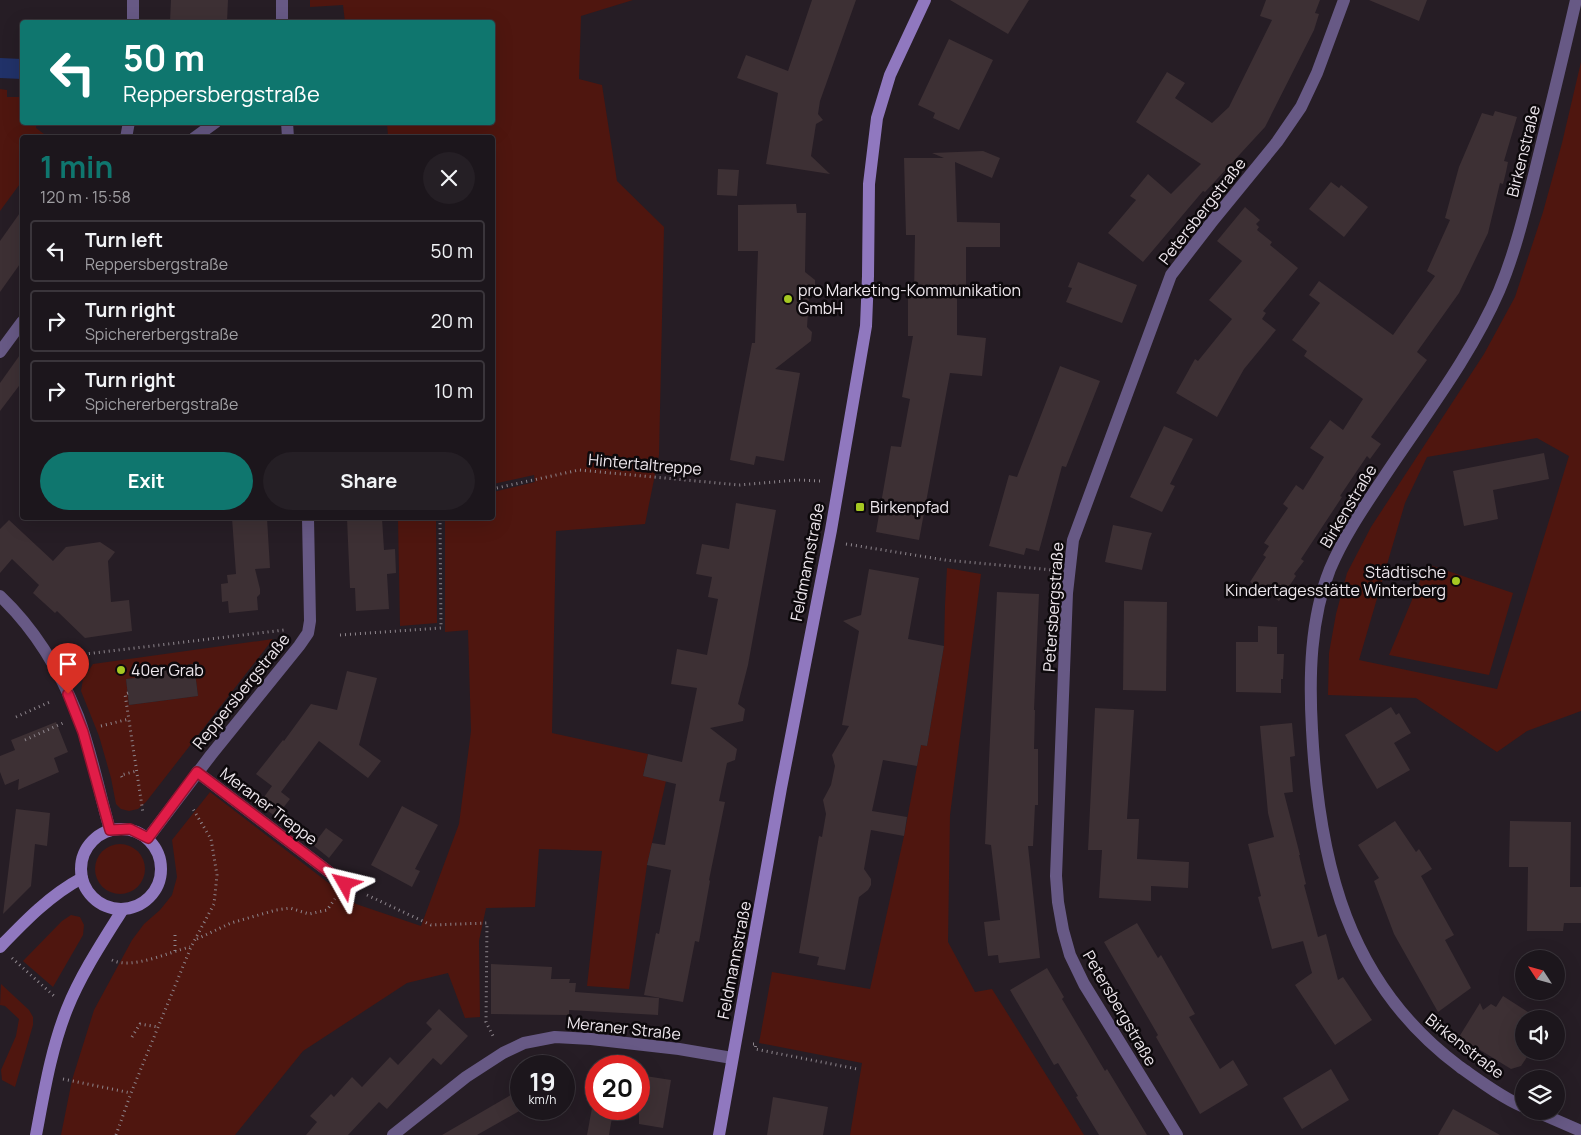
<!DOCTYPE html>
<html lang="en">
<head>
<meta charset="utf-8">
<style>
  body { margin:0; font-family:Manrope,sans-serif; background:#251f25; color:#f1f3f6; height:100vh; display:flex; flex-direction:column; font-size:19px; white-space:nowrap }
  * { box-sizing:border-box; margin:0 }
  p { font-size:16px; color:#a09fa3 }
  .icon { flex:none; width:28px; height:28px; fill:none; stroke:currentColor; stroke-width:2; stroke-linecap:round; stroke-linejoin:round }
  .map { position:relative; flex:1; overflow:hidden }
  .side { position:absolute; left:20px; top:135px; width:475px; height:385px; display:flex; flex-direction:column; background:#1c161c; border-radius:5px; box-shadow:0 5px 20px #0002,0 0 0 1px #3a353b }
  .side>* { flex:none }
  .hud { position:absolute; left:20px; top:20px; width:475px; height:105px; border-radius:5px; box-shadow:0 5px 20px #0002,0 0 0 1px #3a353b; background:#0f766e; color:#fff; overflow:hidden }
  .needle { width:32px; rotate:306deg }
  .buttons { position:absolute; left:1515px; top:950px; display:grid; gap:10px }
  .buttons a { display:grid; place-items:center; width:50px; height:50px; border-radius:50%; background:#1c161c; box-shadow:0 5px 20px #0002,0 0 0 1px #3a353b; font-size:25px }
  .speed { position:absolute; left:510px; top:1055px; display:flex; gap:10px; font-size:25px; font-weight:700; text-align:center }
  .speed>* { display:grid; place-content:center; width:65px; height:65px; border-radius:50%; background:#1c161c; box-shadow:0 5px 20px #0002,0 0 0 1px #3a353b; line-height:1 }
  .speed small { font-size:12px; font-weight:400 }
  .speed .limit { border:8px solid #d22; background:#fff; color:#111 }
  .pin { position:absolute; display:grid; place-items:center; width:42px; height:42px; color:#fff; margin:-51px -21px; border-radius:50% 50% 50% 0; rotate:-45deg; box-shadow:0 0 5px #0007 }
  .pin .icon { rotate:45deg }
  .me { position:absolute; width:55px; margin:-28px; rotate:307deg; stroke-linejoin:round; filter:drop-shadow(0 0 4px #0008) }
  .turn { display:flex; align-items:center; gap:18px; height:105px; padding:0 20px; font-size:22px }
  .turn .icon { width:65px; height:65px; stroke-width:2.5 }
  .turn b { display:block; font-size:35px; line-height:42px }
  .round { display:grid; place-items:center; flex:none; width:52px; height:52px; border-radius:26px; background:#251f25 }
  .summary { display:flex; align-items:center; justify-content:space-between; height:85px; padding:0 20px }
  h1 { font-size:30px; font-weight:700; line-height:38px; color:#0f766e }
  .action { display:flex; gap:10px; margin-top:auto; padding:10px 20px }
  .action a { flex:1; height:58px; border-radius:30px; background:#0f766e; color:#fff; font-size:20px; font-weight:700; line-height:58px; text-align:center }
  .action a+a { background:#251f25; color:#f1f3f6 }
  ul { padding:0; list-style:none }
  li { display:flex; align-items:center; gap:15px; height:62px; margin:0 10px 8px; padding:0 10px; border:2px solid #3a353b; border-radius:5px }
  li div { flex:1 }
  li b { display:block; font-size:19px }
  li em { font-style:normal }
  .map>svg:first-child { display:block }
  .green { fill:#4f160f; fill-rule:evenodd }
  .water { fill:#213269 }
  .building { fill:#3d3034 }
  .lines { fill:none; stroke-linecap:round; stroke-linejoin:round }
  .path { stroke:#8e868d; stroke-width:3; stroke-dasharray:1 4; stroke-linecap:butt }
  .lane { stroke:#675985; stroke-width:12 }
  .street { stroke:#675985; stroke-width:12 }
  .secondary { stroke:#9078bf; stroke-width:12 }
  .route-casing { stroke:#92132f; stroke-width:12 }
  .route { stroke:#e11d48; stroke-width:9 }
  .poi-dot { fill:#a5c822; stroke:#0d090c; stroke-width:2 }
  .labels { text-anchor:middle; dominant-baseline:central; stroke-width:5; stroke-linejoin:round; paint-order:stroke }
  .street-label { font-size:16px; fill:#eee7ed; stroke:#0d090c }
  .poi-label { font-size:16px; fill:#eee7ed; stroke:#0d090c; text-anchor:start }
</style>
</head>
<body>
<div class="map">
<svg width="1581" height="1135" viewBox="0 0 1581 1135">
  <rect width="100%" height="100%" fill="#261d25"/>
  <g class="green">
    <polygon points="310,0 633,0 581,16 579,79 602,85 617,181 664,227 659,455 645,524 556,531 552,733 648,754 643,776 666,781 647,865 629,989 587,986 602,851 539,849 535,907 486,908 479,941 480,1017 465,1018 448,973 407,983 303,1051 235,1135 61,1135 72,1080 94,1010 132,940 144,924 160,910 172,895 177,877 172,840 210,792 356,904 421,926 459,824 471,731 468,630 445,632 445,518 492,518 493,492 535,482 534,475 493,484 492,138 388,137 387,123 492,122 492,22 345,22 343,5 310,7"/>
    <path d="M1581 62V711L1527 731 1497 752 1416 698 1328 695 1329 653 1336 614 1347 573 1371 527 1484 354 1515 297 1543 212 1562 143ZM1537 438 1569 456 1497 689 1359 660 1405 503 1427 457Z"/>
    <polygon points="0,89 7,90 7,97 22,97 22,122 36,123 36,128 48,137 22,138 22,181 0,211"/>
    <polygon points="398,518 436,518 437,623 400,626"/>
    <polygon points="1427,564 1513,593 1489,675 1389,655"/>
    <polygon points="947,568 981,574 950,815 948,942 975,992 992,989 1084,1135 850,1135 862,1063 759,1043 772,972 870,989 904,836 921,745 927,746 944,646 945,605"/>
    <path d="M273 639 146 802 138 809 129 811 121 809 116 804 111 778 99 736 81 691 83 679 93 664ZM194 664 198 696 129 705 126 679 162 675 161 669Z"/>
    <circle cx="120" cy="869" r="25"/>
    <polygon points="71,915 80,917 84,925 83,935 53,987 23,961 62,921"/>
    <polygon points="1,984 29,1010 33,1017 33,1025 15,1087 2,1080 1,1070 16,1036 19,1019 5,1006 0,1005"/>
  </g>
  <polygon class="water" points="0,58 22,59 22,79 0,78"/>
  <g class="building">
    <polygon points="171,0 228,0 227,22 170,22"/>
    <polygon points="812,0 856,0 820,101 818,114 823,120 816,124 811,156 830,174 766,164 778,93 737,78 746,55 788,71"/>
    <polygon points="950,0 1029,0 1008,34"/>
    <polygon points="1266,0 1320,0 1315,13 1319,14 1314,30 1265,127 1205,192 1203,191 1143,262 1108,233 1136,200 1130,196 1148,174 1171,194 1201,164 1136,122 1167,72 1185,83 1175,98 1212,123 1229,107 1272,20 1260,16"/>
    <polygon points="1369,0 1427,0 1419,21"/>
    <polygon points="949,39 993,60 959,130 933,118 935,113 918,105"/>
    <polygon points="1495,111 1517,117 1504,161 1508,162 1506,172 1503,184 1500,183 1488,233 1459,293 1417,352 1427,360 1371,437 1381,444 1370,459 1367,456 1340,496 1342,497 1301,559 1304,561 1294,574 1296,576 1279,601 1250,582 1266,557 1263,555 1269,546 1264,543 1288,508 1283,504 1296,485 1303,490 1324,457 1310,448 1330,420 1343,430 1363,399 1304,356 1307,351 1292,340 1320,303 1309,295 1319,281 1393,335 1435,276 1427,271 1450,220 1445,218 1459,167 1482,113 1493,116"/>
    <polygon points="983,151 1000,158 992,178 955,162 957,222 1000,223 1000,247 966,247 966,298 957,298 957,335 986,338 982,376 950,373 919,540 876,532 891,446 901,447 910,399 902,397 913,336 908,336 908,298 914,297 915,235 906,235 904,158 944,158 932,153"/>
    <polygon points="718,169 739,170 737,196 717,195"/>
    <polygon points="1331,182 1339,188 1341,185 1368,207 1344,237 1309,209"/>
    <polygon points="796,204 797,213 806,213 805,272 815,280 815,291 809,296 808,312 807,327 812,332 811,341 775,369 800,373 784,461 756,456 754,465 730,460 752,343 755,343 756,310 758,251 738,251 738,205"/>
    <polygon points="1245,207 1260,220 1256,224 1259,227 1257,230 1272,242 1270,245 1298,268 1263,311 1266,313 1262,319 1276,330 1244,369 1217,417 1176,393 1195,359 1198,361 1232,319 1209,300 1242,261 1217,241"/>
    <polygon points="22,210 22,261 0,292 0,241"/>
    <polygon points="1078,262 1137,285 1122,323 1066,302 1072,288 1068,287"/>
    <polygon points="22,352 22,382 0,411 0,383"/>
    <polygon points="1060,366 1100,381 1066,467 1062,466 1039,551 1026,548 1024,555 989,546 1009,475 1017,477"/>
    <polygon points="1164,426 1193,439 1170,484 1175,486 1162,512 1130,497"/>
    <polygon points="1544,453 1549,479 1493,490 1498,519 1464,526 1453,471"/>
    <polygon points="736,503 776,510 748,665 738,704 745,709 743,721 710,728 737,749 735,760 727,763 719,801 725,802 709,880 710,881 699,942 695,941 683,1002 644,995 656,933 659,934 671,870 647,865 652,843 665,845 676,784 643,776 648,754 682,762 697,688 671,684 677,649 707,655 718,599 708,597 712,577 696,574 702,544 729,549"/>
    <polygon points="232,518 267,518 270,568 255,569 260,589 260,594 257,597 258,610 229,613 228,601 222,602 221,584 228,583 227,575 236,574"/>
    <polygon points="347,518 382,518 384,550 395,549 396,573 387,574 389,609 356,611 355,588 350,588"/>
    <polygon points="9,520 53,561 66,547 100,542 115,552 108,561 111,602 129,600 132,631 85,638 57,611 55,613 33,593 39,585 12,559 0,573 0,529"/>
    <polygon points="1113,525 1152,533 1149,540 1142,570 1105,562"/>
    <polygon points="869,569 919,578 908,639 944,646 927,746 921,745 917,766 883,760 872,811 907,817 904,836 871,830 864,869 871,879 871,885 868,890 859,897 845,970 817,965 819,957 799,953 819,836 822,837 826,814 823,800 831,785 835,766 832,755 849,726 842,725 859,631 843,621 861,615"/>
    <polygon points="997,592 1039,594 1034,710 1035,710 1034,749 1038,749 1038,805 1035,805 1033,846 1028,846 1040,958 999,963 998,955 988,956 984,922 1000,920 991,845 985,844"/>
    <polygon points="1124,601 1167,602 1166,691 1123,690"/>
    <polygon points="1258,626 1277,627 1277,654 1284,654 1283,679 1281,679 1281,693 1236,692 1236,642 1258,642"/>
    <polygon points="194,664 198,696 129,705 126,679 162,675 161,669"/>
    <polygon points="347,671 377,678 359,745 381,761 368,778 319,741 281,792 290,799 276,817 259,804 272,786 256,774 283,740 284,741 311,704 337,710"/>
    <polygon points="1391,707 1396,715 1399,713 1411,733 1394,743 1410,770 1377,789 1345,735"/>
    <polygon points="1095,708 1134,710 1127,819 1139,819 1137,859 1189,862 1188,888 1151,886 1151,901 1099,898 1102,850 1088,850"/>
    <polygon points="56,722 68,752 54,758 59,772 18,790 19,779 5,785 0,772 0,756 15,750 11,740"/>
    <polygon points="1292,723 1295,756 1290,757 1293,792 1284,793 1300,855 1299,855 1306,884 1304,885 1318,937 1326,934 1338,980 1343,977 1372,1020 1335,1045 1295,985 1312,973 1303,941 1315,938 1272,949 1258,897 1261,896 1248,844 1274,837 1268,813 1260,726"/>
    <polygon points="402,806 438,825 415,869 420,871 412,887 371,865"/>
    <polygon points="16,809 50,813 47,846 35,844 31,886 3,914"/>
    <polygon points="1395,821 1416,852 1419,849 1432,869 1421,876 1454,935 1445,940 1471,988 1438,1012 1394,934 1374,881 1379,878 1358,845"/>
    <polygon points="1510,821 1571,822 1570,887 1581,887 1581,923 1564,923 1563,931 1527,931 1528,867 1509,867"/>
    <polygon points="326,828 343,840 329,858 313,845"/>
    <polygon points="1137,923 1158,958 1161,955 1195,1014 1189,1017 1220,1069 1233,1060 1248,1085 1200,1114 1156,1037 1158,1035 1104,942"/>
    <polygon points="491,964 552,967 551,979 570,979 569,983 576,983 575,992 659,998 658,1015 569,1010 569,1015 491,1014"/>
    <polygon points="1047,968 1064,997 1062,999 1105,1071 1107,1069 1147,1135 1099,1135 1076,1097 1078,1096 1058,1063 1054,1065 1010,990"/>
    <polygon points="1503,996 1539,1019 1524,1019 1524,1051 1531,1051 1521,1066 1511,1069 1459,1037 1480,1003 1483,1010 1491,1004 1496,1007"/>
    <polygon points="439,1009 468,1036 441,1065 433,1058 387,1109 379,1102 348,1135 306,1135 317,1122 310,1116 331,1094 334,1097 352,1077 362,1087 390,1057 398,1065 432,1029 426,1023"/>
    <polygon points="1331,1069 1349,1100 1302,1129 1283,1098"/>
    <polygon points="639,1075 671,1080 663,1128 639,1124"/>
    <polygon points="521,1089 521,1110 477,1135 442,1135"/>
    <polygon points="773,1097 828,1107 823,1135 767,1135"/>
    <polygon points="592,1108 613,1112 609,1135 587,1135"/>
    <polygon points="1453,1109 1500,1135 1438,1135"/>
  </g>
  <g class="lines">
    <g class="path">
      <polyline points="492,489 579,470 739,485 797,480 821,481"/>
      <polyline points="846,544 945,560 1053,570"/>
      <polyline points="340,635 441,628 440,518"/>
      <polyline points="69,656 284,630"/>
      <polyline points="128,693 125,694 143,813"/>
      <polyline points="16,717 52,701"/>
      <polyline points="101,726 129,719"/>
      <polyline points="25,740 63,723"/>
      <polyline points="122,777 121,775 137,771"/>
      <polyline points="367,895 431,925 487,923 486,1022 494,1038"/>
      <polyline points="197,939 231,923 276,910 290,908 309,914 327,910 335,899"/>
      <polyline points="175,951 175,932"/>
      <polyline points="12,958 54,996"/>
      <path d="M112 960C132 970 169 952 190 947"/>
      <polyline points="132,1037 140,1024 158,1027"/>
      <polyline points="753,1044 756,1044 755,1049 857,1069"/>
      <polyline points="63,1079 131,1093"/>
      <polyline points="116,1135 131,1093 191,947 214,904 217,875 211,839 193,809"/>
    </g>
    <polyline class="lane" points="197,772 345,884 353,888"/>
    <g class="street">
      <polyline points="282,0 282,22"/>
      <polyline points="133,22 133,0"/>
      <polyline points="287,122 288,138"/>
      <polyline points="126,138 129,122"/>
      <polyline points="194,138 216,122"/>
      <polyline points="0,352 22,322"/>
      <path d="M0 596C36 630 60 671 78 716 92 753 99 792 110 830"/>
      <polyline points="148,838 211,755 299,646 308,633 310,621 308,518"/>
      <path d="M1524 1107C1501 1097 1480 1081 1460 1067 1347 983 1319 863 1312 730 1309 677 1310 619 1330 569 1344 536 1364 507 1384 477 1423 418 1471 356 1499 291 1515 253 1525 211 1535 171 1549 114 1563 57 1576 0"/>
      <polyline points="1535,1111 1581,1131"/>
      <polyline points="393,1135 466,1077 503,1053 524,1043 555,1037 591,1039 679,1049 732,1058"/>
      <polyline points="1177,1135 1084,984 1070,955 1063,930 1058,902 1056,876 1067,593 1073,540 1171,275 1211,223 1277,142 1301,107 1317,73 1344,0"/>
    </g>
    <g class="secondary">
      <circle cx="121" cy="869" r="40"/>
      <path d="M0 947C25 921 50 895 82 878"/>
      <path d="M36 1135C44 1093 51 1049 67 1009 81 974 103 941 123 909"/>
      <polyline points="719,1135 781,788 831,530 866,326 868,276 869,184 877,118 890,75 925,0"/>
    </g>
  </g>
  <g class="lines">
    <g class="route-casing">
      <polyline id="route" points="68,694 83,732 110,830 130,829 148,838 197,772 345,884"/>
    </g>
    <use href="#route" class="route"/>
  </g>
  <g class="poi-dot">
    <circle cx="788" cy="299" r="5"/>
    <rect x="855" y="502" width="10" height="10" rx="2.5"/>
    <circle cx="1456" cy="581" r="5"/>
    <circle cx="121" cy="670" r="5"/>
  </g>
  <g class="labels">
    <g class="street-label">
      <text transform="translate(1523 151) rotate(-76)">Birkenstraße</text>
      <text transform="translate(1202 211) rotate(-52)">Petersbergstraße</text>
      <text transform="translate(645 464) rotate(5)">Hintertaltreppe</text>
      <text transform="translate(1348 506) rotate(-59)">Birkenstraße</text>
      <text transform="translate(807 562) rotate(-79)">Feldmannstraße</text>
      <text transform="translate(1053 607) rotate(-86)">Petersbergstraße</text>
      <text transform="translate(241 691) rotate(-51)">Reppersbergstraße</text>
      <text transform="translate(269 806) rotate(37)">Meraner Treppe</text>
      <text transform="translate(734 960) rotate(-79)">Feldmannstraße</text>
      <text transform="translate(1120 1008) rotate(60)">Petersbergstraße</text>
      <text transform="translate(624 1028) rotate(6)">Meraner Straße</text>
      <text transform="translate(1465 1046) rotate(38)">Birkenstraße</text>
    </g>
    <g class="poi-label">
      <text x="798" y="290">pro Marketing-Kommunikation<tspan x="798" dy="18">GmbH</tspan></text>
      <text x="870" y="507">Birkenpfad</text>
      <text x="1446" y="572" text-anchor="end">Städtische<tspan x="1446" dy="18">Kindertagesstätte Winterberg</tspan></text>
      <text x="131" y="670">40er Grab</text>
    </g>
  </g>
</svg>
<div class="buttons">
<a><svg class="needle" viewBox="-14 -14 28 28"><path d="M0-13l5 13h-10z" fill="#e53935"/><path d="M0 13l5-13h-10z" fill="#a09fa3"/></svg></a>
<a><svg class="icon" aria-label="sound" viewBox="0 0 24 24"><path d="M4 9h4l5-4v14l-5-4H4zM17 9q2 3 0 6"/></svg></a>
<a><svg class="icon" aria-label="layers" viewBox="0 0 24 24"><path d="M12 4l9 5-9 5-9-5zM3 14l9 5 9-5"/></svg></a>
</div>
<div class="speed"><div>19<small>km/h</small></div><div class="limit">20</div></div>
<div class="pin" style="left:68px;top:694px;background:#d93025"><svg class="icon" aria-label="arrive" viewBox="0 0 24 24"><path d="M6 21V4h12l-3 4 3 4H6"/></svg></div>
<svg class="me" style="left:345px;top:884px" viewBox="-20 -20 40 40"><path d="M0-17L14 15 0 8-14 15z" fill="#e11d48" stroke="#fff" stroke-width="4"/></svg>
<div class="hud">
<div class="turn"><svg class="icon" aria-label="left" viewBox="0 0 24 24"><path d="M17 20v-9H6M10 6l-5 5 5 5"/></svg><div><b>50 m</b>Reppersbergstraße</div></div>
</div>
<section class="side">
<div class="summary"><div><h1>1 min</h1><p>120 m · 15:58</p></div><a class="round"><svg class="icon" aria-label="close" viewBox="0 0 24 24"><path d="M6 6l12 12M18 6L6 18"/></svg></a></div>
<ul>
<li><svg class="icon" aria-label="left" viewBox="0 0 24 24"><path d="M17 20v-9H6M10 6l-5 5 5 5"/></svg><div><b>Turn left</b><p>Reppersbergstraße</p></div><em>50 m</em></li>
<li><svg class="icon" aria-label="right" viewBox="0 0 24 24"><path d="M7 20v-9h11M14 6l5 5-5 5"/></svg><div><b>Turn right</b><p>Spichererbergstraße</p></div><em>20 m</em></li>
<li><svg class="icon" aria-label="right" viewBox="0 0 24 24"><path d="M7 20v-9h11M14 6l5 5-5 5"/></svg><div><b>Turn right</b><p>Spichererbergstraße</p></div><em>10 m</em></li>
</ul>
<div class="action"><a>Exit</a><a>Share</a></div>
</section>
</div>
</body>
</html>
